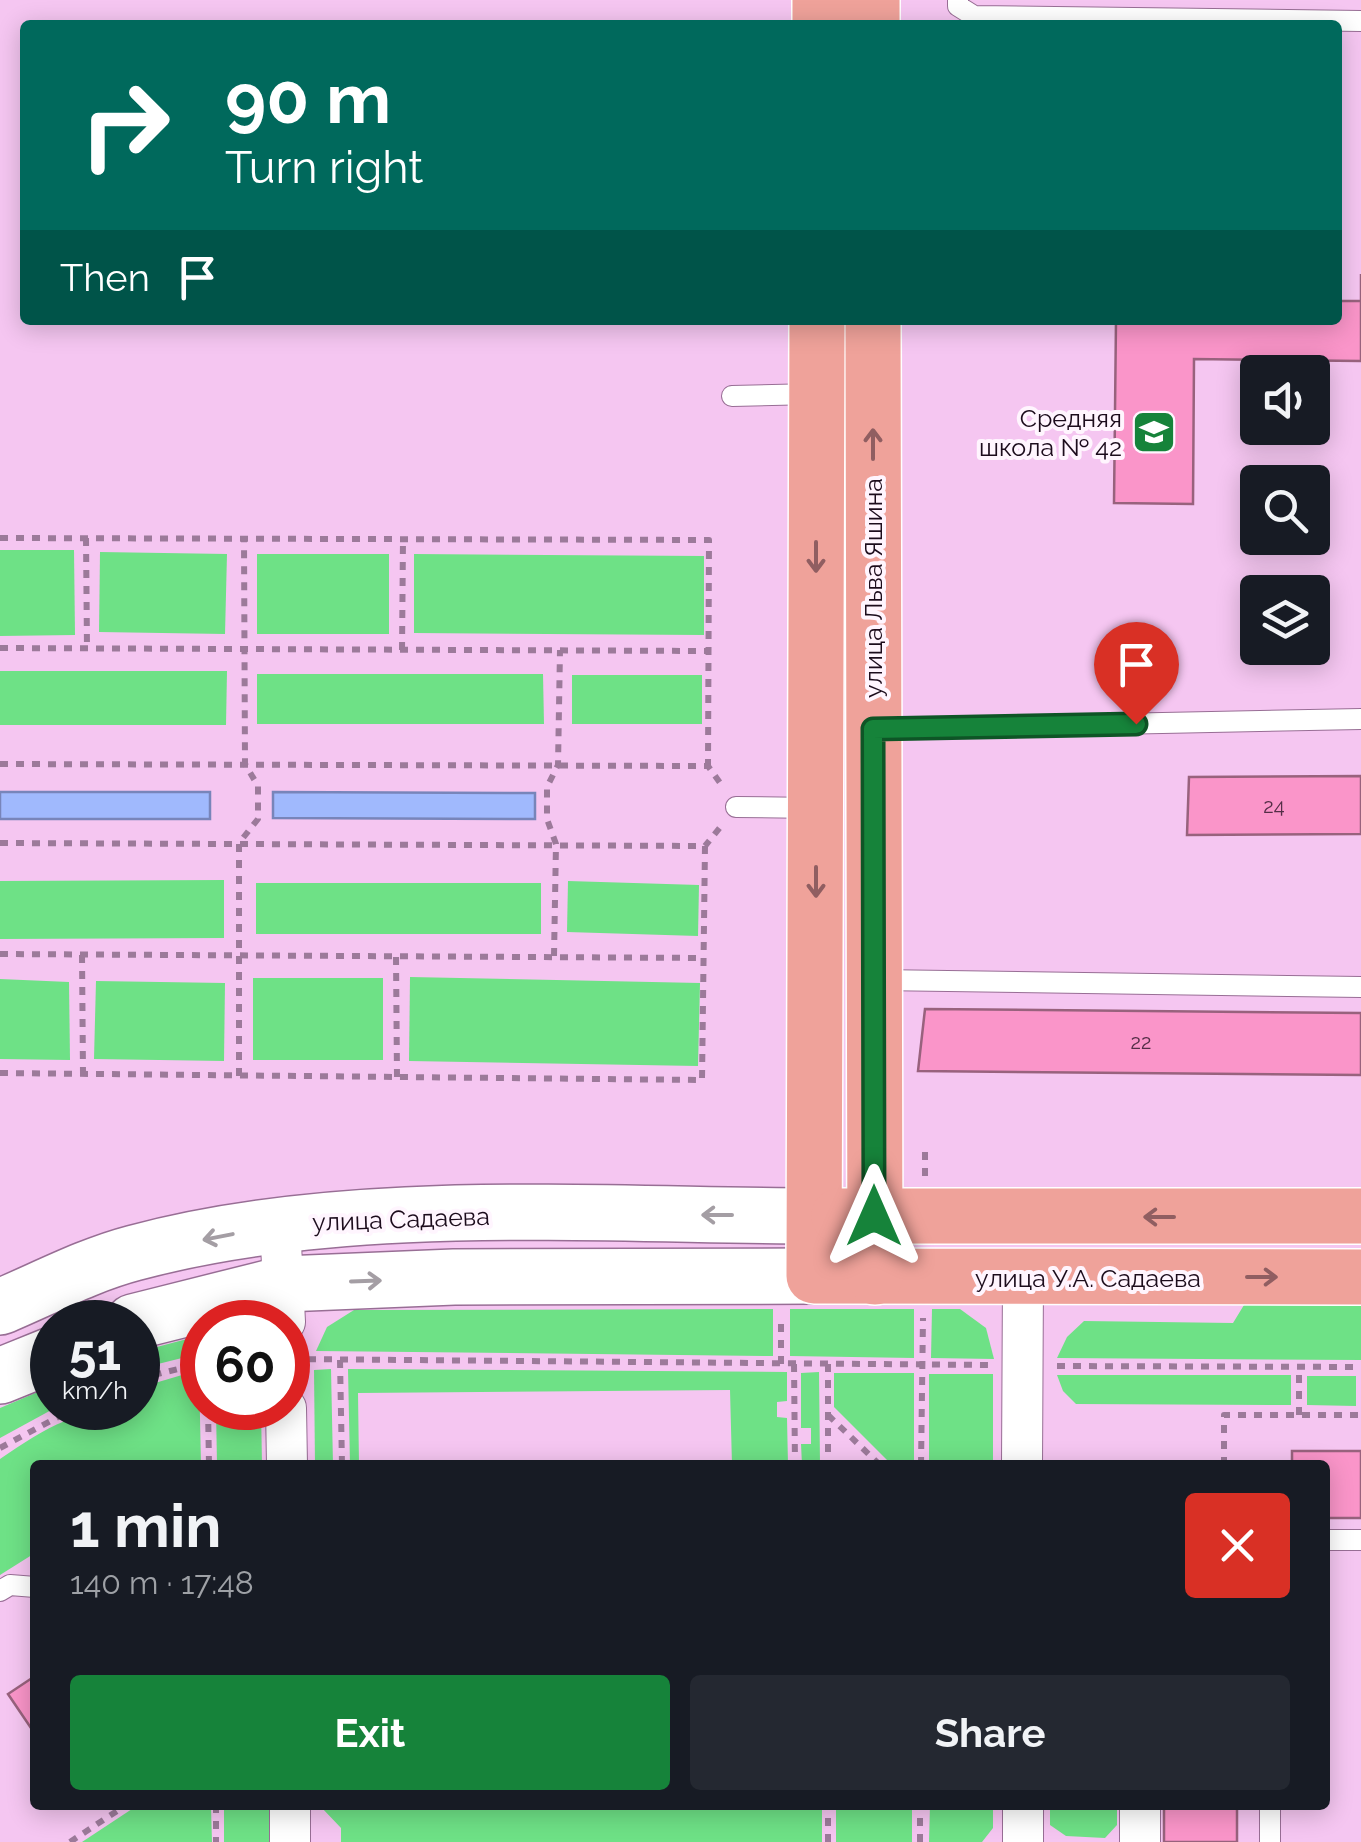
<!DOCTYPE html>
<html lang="en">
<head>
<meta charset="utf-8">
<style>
  body { margin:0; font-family:Raleway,sans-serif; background:#242831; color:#f1f3f6; height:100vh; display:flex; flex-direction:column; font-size:38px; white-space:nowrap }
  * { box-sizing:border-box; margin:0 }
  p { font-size:32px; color:#9ea1a6 }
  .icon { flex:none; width:55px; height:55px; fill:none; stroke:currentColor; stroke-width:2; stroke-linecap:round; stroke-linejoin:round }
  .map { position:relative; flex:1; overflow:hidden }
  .side { position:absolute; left:30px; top:1460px; width:1300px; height:350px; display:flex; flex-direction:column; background:#171b24; border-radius:10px; box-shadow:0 5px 25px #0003 }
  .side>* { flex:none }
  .top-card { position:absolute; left:20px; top:20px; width:1322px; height:305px; border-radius:10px; box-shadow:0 5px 25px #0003; background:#00695c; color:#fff; overflow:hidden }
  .tools { position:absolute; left:1240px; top:355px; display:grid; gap:20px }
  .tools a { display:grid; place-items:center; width:90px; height:90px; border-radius:10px; background:#171b24; box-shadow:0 5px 25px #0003; font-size:50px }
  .speed { position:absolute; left:30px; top:1300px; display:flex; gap:20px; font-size:50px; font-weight:700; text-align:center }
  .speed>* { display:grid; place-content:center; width:130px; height:130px; border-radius:50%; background:#171b24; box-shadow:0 5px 25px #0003; line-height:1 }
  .speed small { font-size:25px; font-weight:400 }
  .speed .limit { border:15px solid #d22; background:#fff; color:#111 }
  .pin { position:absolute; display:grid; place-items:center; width:85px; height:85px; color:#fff; margin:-102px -42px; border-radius:50% 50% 50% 0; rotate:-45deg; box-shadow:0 0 10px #0007 }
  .pin .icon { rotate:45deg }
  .me { position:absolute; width:110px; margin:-55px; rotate:0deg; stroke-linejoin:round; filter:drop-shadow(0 0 8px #0008) }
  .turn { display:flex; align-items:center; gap:35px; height:210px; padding:0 40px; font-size:45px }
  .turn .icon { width:130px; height:130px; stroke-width:2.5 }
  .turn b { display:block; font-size:70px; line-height:85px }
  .then { display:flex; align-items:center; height:95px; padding:0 40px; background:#0003; gap:20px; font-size:38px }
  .round { display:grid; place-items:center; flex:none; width:105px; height:105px; border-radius:10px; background:#242831 }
  .headline { display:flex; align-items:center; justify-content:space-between; height:170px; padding:0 40px }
  h1 { font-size:60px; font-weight:700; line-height:75px }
  .cta { display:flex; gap:20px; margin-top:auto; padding:20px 40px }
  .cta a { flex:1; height:115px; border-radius:10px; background:#16833a; color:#fff; font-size:40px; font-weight:700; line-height:115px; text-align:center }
  .cta a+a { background:#242831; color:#f1f3f6 }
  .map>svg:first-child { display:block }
  .green { fill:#6ee186 }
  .water { fill:#a0b9fd; stroke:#7885ba; stroke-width:2.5 }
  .building { fill:#fa95c9; stroke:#98627d; stroke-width:2.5 }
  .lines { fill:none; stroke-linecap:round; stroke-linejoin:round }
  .service-casing { stroke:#986e95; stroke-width:22 }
  .minor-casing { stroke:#986e95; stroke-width:42 }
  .secondary-casing { stroke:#986e95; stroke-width:58 }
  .primary-casing { stroke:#fff; stroke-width:58 }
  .path { stroke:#9c7a9a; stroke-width:6; stroke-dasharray:8 8; stroke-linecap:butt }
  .service { stroke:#fff; stroke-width:20 }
  .minor { stroke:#fff; stroke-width:40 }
  .secondary { stroke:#fff; stroke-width:55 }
  .primary { stroke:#efa29a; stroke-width:55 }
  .oneway { stroke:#905e61 }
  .oneway2 { stroke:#a49ea4 }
  .route-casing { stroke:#0e5526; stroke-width:25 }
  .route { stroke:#16833a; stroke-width:18 }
  .labels { text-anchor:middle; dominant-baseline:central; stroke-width:8; stroke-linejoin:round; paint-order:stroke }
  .number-label { font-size:20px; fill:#542e47 }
  .poi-label { font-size:25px; fill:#1c0c1c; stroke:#fff5fe; text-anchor:end }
  .street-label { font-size:25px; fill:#1c0c1c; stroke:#fff5fe }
</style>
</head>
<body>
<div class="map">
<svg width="1361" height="1842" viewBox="0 0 1361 1842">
  <rect width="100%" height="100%" fill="#f5c6f1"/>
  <g class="green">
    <polygon points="0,550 74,550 75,635 0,636"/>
    <polygon points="100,552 227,554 225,634 99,632"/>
    <rect x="257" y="554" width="132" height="80"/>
    <polygon points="414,554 704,556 704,635 414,633"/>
    <polygon points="0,671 227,671 226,725 0,725"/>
    <polygon points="257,674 543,674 544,724 257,724"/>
    <rect x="572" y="675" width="130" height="49"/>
    <polygon points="224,880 224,938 0,939 0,881"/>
    <polygon points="568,881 699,885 698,936 567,932"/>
    <rect x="256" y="883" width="285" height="51"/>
    <polygon points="410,977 700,983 698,1066 409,1061"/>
    <rect x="253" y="978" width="130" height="82"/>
    <polygon points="0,979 69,982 70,1060 0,1059"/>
    <polygon points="96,981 225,983 224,1061 94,1059"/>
    <polygon points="1244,1305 1361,1306 1361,1360 1057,1358 1067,1337 1084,1321 1233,1323"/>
    <polygon points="773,1309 773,1356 316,1351 327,1327 354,1310"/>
    <polygon points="790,1309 914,1309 914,1358 790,1356"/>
    <polygon points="932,1309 960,1309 986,1328 994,1359 931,1358"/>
    <polygon points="202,1335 202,1353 138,1369 138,1352"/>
    <polygon points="331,1369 333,1465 315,1465 314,1370"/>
    <polygon points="348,1369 787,1372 787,1401 777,1402 777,1417 787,1418 788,1465 732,1465 730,1390 358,1393 359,1465 350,1465"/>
    <path d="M199 1370 201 1465H35V1553L0 1575V1459C49 1426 77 1408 138 1408V1388Z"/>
    <polygon points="819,1372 820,1465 802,1465 801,1444 811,1444 811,1428 801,1428 801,1373"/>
    <polygon points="834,1373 914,1373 914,1465 892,1465 834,1407"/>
    <rect x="929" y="1374" width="64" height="91"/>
    <polygon points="1057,1375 1291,1375 1291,1405 1076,1404 1063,1391"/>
    <polygon points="1307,1376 1356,1376 1356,1406 1307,1405"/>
    <polygon points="52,1386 55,1408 0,1438 0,1408"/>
    <polygon points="216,1408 261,1408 262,1465 217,1465"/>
    <rect x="224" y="1805" width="46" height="37"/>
    <polygon points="822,1805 822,1842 341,1842 341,1828 321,1807"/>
    <rect x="836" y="1805" width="76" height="37"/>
    <polygon points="930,1805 993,1805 993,1828 982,1842 929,1842"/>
    <polygon points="1050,1805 1117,1805 1117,1825 1105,1838 1066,1836 1050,1825"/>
    <polygon points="135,1807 211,1807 212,1842 82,1842"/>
  </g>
  <g class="water">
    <rect x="0" y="792" width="210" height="27"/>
    <polygon points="273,792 535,793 535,819 273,818"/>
  </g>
  <g class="building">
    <polygon points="1361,274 1361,361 1194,359 1193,504 1114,503 1116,320 1338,320 1338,301 1361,301"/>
    <polygon points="1361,776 1361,834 1187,835 1189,777"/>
    <polygon points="925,1009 1361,1013 1361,1075 918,1071"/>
    <polygon points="1292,1451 1361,1451 1361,1518 1325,1518 1325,1465 1292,1465"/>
    <polygon points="35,1676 35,1734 8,1694"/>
    <rect x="1164" y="1805" width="73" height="37"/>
  </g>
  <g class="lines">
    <g class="service-casing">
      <g id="service">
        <polyline points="958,0 958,6 974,16 1361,21"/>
        <polyline points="732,396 814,394"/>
        <polyline points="875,729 1361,719"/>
        <polyline points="736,807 814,808"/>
        <polyline points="878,980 1361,987"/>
        <polyline points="1325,1540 1361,1540"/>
        <polyline points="0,1591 10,1585 35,1587"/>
        <polyline points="1270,1842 1270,1805"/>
      </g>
    </g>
    <g class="minor-casing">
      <g id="minor">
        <polyline points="280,1225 285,1322"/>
        <polyline points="286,1408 287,1465"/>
        <polyline points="1022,1465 1023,1278"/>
        <polyline points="290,1805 290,1842"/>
        <polyline points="1023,1805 1023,1842"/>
        <polyline points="1140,1805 1140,1842"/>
      </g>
    </g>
    <g class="secondary-casing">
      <g id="secondary">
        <path d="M0 1307C43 1289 88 1265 134 1253 344 1196 597 1215 814 1216"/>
        <polyline points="133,1322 284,1284 454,1277 814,1276"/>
        <polyline points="0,1376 52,1355"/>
      </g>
    </g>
    <g class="primary-casing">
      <g id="primary">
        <polyline points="872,0 872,25"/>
        <polyline points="820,25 820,0"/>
        <polyline points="817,320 814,1276 1361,1277"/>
        <polyline points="873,320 875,1277"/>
        <polyline points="839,1216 1361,1216"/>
      </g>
    </g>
    <g class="path">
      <polyline points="0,538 709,540 708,766"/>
      <polyline points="86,538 87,648"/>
      <polyline points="0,648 709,651"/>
      <polyline points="402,650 403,539"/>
      <polyline points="0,764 708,766 723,787"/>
      <polyline points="0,843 705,846 722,825"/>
      <polyline points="0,954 704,958"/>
      <polyline points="82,955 83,1074"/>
      <polyline points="554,956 556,844 547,819 547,787 558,765 560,650"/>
      <polyline points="396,957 397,1077"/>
      <polyline points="0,1073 702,1080 705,846"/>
      <polyline points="239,1076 239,843 258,819 258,786 245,764 244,539"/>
      <polyline points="925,1176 925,1152"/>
      <polyline points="292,1359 990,1365"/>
      <polyline points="340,1360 342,1465"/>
      <polyline points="781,1364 781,1320"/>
      <polyline points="794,1364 795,1465"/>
      <polyline points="828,1364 828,1465"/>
      <polyline points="1057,1366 1361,1367"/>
      <polyline points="138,1379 202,1363"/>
      <polyline points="208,1408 209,1465"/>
      <polyline points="828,1415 880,1465"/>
      <polyline points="1299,1415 1299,1367"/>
      <polyline points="0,1448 75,1408"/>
      <polyline points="921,1465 923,1318"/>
      <polyline points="1224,1465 1224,1415 1361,1415"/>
      <polyline points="216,1805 216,1842"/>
      <polyline points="70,1842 126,1805"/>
      <polyline points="828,1842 828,1805"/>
      <polyline points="920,1842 920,1805"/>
    </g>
    <use href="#service" class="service"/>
    <use href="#minor" class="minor"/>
    <use href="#secondary" class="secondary"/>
    <use href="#primary" class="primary"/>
  </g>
  <defs><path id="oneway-shaft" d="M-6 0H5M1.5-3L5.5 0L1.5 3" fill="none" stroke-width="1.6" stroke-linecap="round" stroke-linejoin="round" transform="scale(2.5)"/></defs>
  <g class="oneway">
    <use href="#oneway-shaft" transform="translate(873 444) rotate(-90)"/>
    <use href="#oneway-shaft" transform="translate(816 557) rotate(90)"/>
    <use href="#oneway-shaft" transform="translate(816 882) rotate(90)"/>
    <use href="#oneway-shaft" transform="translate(1159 1217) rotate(180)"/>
    <use href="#oneway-shaft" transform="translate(1262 1277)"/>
  </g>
  <g class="oneway2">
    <use href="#oneway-shaft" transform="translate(717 1215) rotate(180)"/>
    <use href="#oneway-shaft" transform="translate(218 1237) rotate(169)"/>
    <use href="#oneway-shaft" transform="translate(366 1281) rotate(-2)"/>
  </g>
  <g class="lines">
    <g class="route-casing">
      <polyline id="route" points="874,1216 873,729 1136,724"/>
    </g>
    <use href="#route" class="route"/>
  </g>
  <defs>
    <g id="school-square" transform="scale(2.25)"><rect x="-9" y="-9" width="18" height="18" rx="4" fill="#16833a" stroke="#fff5fe"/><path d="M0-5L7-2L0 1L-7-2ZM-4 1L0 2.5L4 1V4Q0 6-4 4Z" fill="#fff"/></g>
  </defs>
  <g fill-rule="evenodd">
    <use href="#school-square" x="1154" y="432"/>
  </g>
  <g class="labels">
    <g class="number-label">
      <text x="1274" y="806">24</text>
      <text x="1141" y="1042">22</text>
    </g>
    <g class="poi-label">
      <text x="1122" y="418">Средняя<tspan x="1122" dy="29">школа № 42</tspan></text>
    </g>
    <g class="street-label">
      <text transform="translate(873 588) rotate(-90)">улица Льва Яшина</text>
      <text transform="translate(401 1219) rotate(-2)">улица Садаева</text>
      <text x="1088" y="1278">улица У.А. Садаева</text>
    </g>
  </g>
</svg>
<div class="tools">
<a><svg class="icon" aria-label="sound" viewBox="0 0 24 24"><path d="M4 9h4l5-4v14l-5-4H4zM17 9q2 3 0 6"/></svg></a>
<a><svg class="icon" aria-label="search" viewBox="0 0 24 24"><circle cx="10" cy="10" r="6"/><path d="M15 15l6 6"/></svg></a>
<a><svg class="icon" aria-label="layers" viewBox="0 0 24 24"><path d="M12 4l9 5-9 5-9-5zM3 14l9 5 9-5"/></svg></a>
</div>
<div class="speed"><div>51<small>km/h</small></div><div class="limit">60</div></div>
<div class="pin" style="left:1136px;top:724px;background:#d93025"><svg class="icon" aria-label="arrive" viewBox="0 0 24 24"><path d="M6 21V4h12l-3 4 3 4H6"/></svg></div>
<svg class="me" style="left:874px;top:1216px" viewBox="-20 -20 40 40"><path d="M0-17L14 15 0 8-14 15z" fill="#16833a" stroke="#fff" stroke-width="4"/></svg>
<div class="top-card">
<div class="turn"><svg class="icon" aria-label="right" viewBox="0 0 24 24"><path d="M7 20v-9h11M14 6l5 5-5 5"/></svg><div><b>90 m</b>Turn right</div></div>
<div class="then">Then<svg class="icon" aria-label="arrive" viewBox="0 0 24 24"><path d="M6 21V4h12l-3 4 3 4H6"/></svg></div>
</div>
<section class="side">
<div class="headline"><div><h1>1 min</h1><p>140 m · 17:48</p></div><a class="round" style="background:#d93025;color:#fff"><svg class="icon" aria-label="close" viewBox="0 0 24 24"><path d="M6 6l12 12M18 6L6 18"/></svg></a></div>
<div class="cta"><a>Exit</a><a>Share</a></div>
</section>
</div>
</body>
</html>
